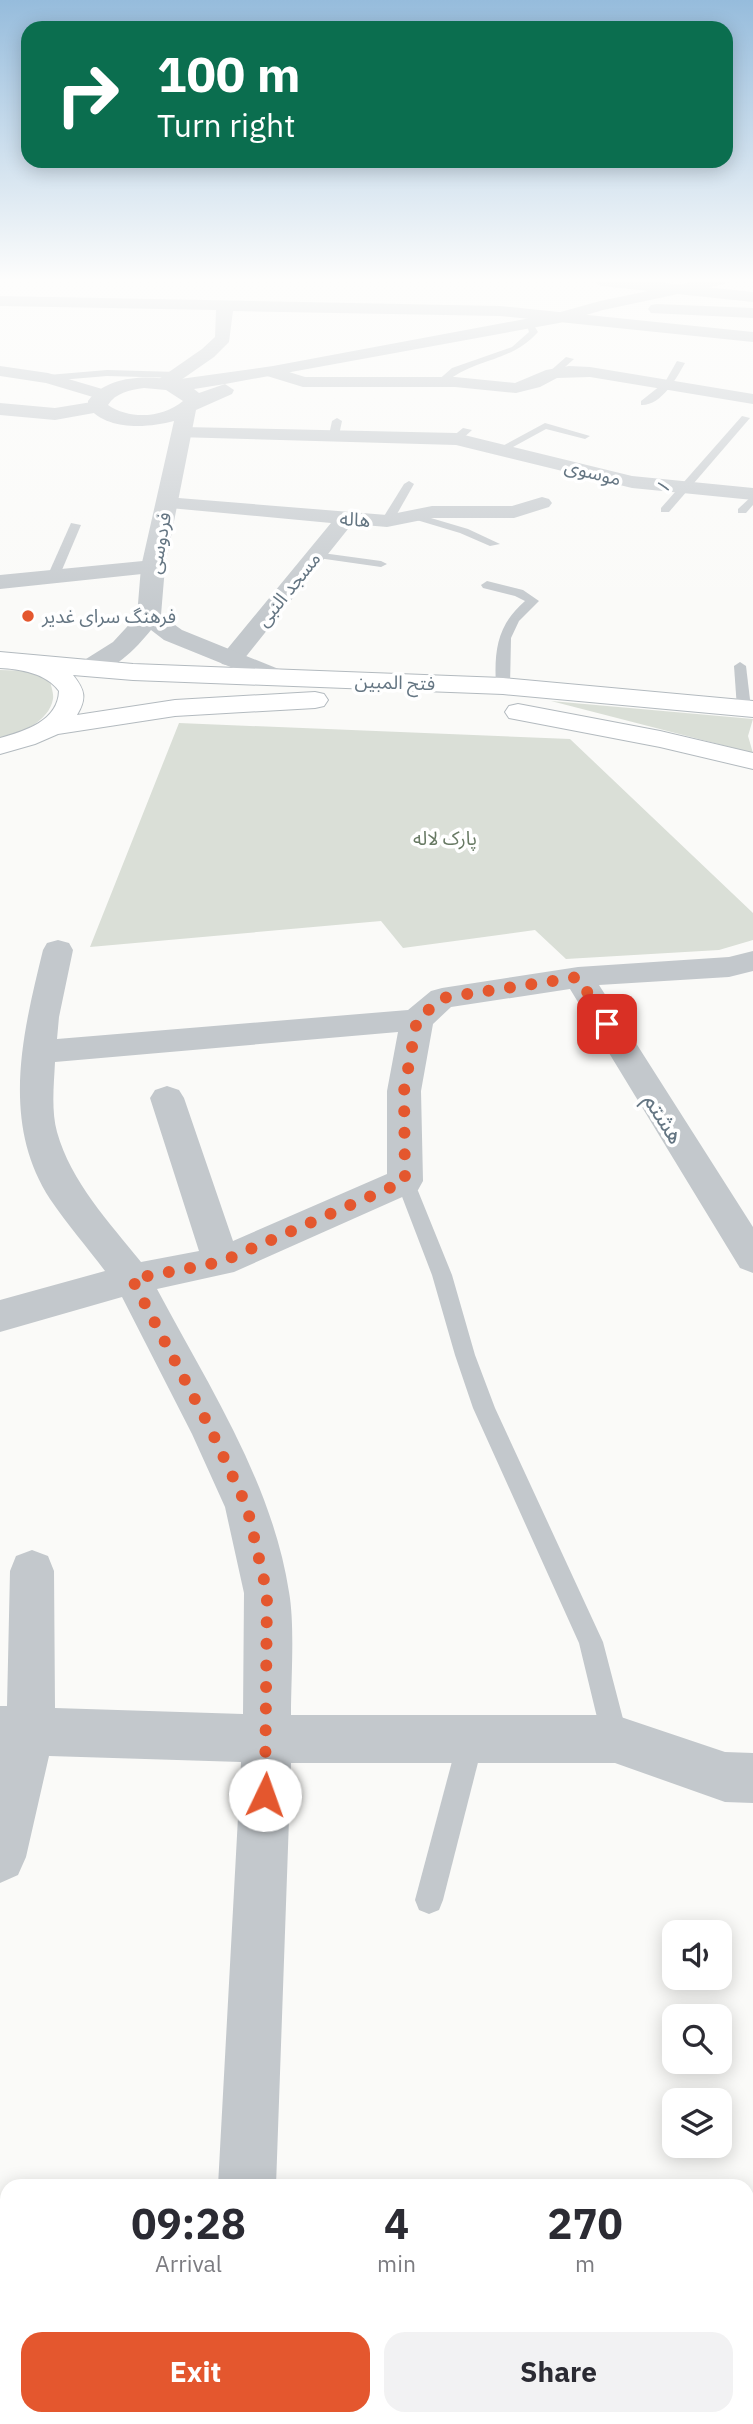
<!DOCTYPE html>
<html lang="en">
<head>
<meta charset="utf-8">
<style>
  body { margin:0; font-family:"IBM Plex Sans","Noto Sans Arabic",sans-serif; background:#f2f2f3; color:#2b2b33; height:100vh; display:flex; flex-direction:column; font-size:26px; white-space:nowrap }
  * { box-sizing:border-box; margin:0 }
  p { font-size:23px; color:#7c7c81 }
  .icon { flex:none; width:38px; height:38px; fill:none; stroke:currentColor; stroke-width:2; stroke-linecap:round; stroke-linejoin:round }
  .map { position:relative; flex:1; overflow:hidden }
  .drawer { position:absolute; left:0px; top:2179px; width:754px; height:247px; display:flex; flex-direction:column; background:#fff; border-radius:21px 21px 0 0; box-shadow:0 4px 18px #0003 }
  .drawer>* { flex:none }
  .guide { position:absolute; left:21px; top:21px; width:712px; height:147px; border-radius:21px; box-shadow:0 4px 18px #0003; background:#0b6e4f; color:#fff; overflow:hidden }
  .controls { position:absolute; left:662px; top:1920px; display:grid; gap:14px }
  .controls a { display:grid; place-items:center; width:70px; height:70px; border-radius:14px; background:#fff; box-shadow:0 4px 18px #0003; font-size:35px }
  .pin { position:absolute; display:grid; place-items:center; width:60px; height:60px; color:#fff; margin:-30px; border-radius:14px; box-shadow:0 4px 10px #0006 }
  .me { position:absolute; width:77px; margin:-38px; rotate:3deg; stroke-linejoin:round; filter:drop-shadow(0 0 5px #0008) }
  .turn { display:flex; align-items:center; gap:24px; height:147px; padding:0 21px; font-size:32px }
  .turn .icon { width:91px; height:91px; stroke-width:2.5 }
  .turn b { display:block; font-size:49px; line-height:60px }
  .eta { display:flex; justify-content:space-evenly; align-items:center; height:119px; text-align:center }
  .eta b { font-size:42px; font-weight:800; line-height:49px }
  .action { display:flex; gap:14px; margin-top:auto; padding:14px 21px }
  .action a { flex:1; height:80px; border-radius:21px; background:#e4572e; color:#fff; font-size:28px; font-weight:800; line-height:80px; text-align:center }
  .action a+a { background:#f2f2f3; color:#2b2b33 }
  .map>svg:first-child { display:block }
  .green { fill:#dadfd7 }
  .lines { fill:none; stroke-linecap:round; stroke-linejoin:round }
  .secondary-casing { stroke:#b3babf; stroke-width:2 }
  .service { fill:#c3c8cc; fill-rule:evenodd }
  .minor { fill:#c3c8cc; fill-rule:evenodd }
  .tertiary { fill:#c3c8cc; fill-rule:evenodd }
  .secondary { fill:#fff; fill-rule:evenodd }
  .route { stroke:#e4572e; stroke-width:12; stroke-dasharray:0 21.6 }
  .poi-dot { fill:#e4572e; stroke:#fff; stroke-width:2.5 }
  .labels { text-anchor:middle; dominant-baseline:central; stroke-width:7; stroke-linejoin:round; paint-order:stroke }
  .far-street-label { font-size:19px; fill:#657683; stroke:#fff }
  .far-poi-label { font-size:19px; fill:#657683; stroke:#fff; text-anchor:start }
  .far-park-label { font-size:19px; fill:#687a64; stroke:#fff }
  .street-label { font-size:23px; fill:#657683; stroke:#fff }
</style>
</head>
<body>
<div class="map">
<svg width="753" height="2424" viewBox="0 0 753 2424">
  <rect width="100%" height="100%" fill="#fafaf8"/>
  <g class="green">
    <path d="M0 670 30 671 50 681C51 686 54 694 53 699 49 722 20 733 0 739Z"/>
    <polygon points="551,701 753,719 748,736 753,753"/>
    <polygon points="179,723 570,739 753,913 753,940 719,950 566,959 535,930 403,948 381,921 90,947"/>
  </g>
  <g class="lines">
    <g class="secondary-casing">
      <g id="secondary">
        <path d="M0 652 133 664 503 678 753 701V717L503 694 133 680 73 675C85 690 87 698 77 715L175 700 315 692 324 694 328 700 324 706 315 708 175 716 58 734 35 744 0 754V738C25 731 58 721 59 691 46 673 20 669 0 668Z"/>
        <polygon points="518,704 660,731 753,753 753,769 660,747 509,718 505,712 509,706"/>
      </g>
    </g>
    <g class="service">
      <path d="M526 322H532L538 332C509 364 475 357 444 384L436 382 452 368 512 347 529 332Z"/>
      <polygon points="566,357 574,359 555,376 549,376 549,372"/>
      <path d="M677 361 685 363C676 379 661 406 641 405V401L665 382Z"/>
      <polygon points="107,370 178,372 183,375 178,378 107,376 48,381 43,378 48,375"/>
      <polygon points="742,416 750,418 669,512 661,512 661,508"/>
      <polygon points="337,418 342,421 339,435 334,438 329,435 332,421"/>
      <polygon points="545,423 590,436 585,439 546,429 504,452 495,450"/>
      <polygon points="463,428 472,430 460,441 452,441 452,437"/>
      <polygon points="409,481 414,484 393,521 383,523 381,521 404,484"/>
      <polygon points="753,495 753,505 746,513 738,513 738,509"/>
      <polygon points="414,513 468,529 500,544 490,546 460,533 410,518 409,516"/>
      <polygon points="71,523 81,525 59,577 49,579 47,577"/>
      <polygon points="315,552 381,561 387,564 381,567 311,557 309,555"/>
      <path d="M487 581 523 590 539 601 519 621 511 638 510 686 503 690 496 686C494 651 497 625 525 601L515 596 483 588 481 585Z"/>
      <polygon points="740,662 746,666 751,708 744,712 737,708 734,666"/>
      <polygon points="405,1174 412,1176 414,1181 452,1275 475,1355 495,1408 603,1642 628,1738 624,1747 615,1751 606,1747 602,1738 579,1643 473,1408 455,1355 432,1275 396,1181 398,1176"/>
      <polygon points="471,1726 480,1730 484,1739 443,1900 439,1910 429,1914 419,1910 415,1900 458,1739 462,1730"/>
      <polygon points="612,2418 646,2418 647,2424 613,2424"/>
    </g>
    <g class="minor">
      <polygon points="593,281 648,281 753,292 753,302 601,286"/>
      <polygon points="0,296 500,306 753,332 753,342 500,316 233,311 229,342 214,357 168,389 156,389 153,385 156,381 202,349 215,337 216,310 0,306"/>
      <polygon points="0,366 48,373 109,391 112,395 103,400 46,383 0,376"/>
      <polygon points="569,366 590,367 753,394 753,404 590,377 557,378 540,387 516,393 455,387 303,387 267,376 264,372 273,367 305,377 455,377 515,383 546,370"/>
      <polygon points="98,401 107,407 105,411 55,420 0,415 0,403 55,408"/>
      <polygon points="183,427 456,433 632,476 753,488 753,500 632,488 456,445 176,437 173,433 176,429"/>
      <polygon points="166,497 387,515 432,506 512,506 542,497 549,499 552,503 549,507 514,518 432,518 387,527 352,524 240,664 231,666 222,664 219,659 331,523 159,507 156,503 159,499"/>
      <polygon points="153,560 161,562 164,567 161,572 0,589 0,575"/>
      <path d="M58 940 69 943 73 950 59 1017 57 1039 408 1010 431 991 442 988 578 967 729 957 753 951V971L729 977 599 985 753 1227V1273L740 1268 570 989 451 1007 433 1024 421 1091 423 1181 418 1190 234 1272 157 1289C208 1385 272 1482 289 1592 295 1626 291 1678 291 1715H615L725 1752 753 1753V1803L725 1802 615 1763H291L276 2186H218L241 1762 49 1756 26 1857 18 1875 0 1883V1706H7L10 1571 16 1556 32 1550 48 1556 54 1571 55 1708 243 1714 244 1593 225 1507 192 1434 122 1297 0 1332V1300L105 1271C87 1247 67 1224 50 1199 0 1122 23 1032 43 950L47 943ZM398 1032 387 1091V1174L233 1241 184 1098 179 1090 167 1086 155 1090 150 1098 199 1251 141 1262C109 1222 71 1182 57 1132 51 1110 54 1084 55 1062Z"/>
      <rect x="0" y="2320" width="7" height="62"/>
      <polygon points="747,2376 753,2378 753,2424 722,2424 719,2418 747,2418"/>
    </g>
    <g class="tertiary">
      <path d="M695 281H727L725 284 603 310 559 323 225 384 234 390 232 394 196 410 165 567 161 615 182 630 286 672 290 677 286 682 277 685 268 682 164 640 151 630C135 650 105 681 78 674L74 669 78 664 113 642 137 616 141 567 174 421C148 428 107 431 88 407V401C107 376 145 375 173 380L273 366 557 313 600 301ZM225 384 199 393 194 389ZM144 388 166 390 183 401C163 418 130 420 108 405 115 393 130 390 144 388Z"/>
      <polygon points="657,304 753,308 753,318 651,313 648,309 651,305"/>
    </g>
    <use href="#secondary" class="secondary"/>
  </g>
  <linearGradient id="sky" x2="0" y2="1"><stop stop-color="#96bcdc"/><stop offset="0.45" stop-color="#fdfdfc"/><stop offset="1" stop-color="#fdfdfc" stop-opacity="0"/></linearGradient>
  <rect width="753" height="621" fill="url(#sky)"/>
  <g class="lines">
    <polyline class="route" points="265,1795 267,1593 247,1507 210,1428 132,1279 221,1262 405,1181 404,1091 417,1020 442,998 578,977 607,1024"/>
  </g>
  <circle class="poi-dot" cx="28" cy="616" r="7"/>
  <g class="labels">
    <g class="far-street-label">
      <text transform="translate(593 472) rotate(14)">موسوی</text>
      <text transform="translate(663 486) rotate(-48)">۱</text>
      <text transform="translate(355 519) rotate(4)">هاله</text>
      <text transform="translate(159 543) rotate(-80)">فردوسی</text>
      <text transform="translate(288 589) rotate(-51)">مسجد النبی</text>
      <text transform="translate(395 682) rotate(2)">فتح المبین</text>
    </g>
    <g class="far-poi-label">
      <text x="42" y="616">فرهنگ سرای غدیر</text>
    </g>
    <g class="far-park-label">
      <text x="445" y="838">پارک لاله</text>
    </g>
    <g class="street-label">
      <text transform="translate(665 1118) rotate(58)">هشتم</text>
    </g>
  </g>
</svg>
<div class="controls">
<a><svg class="icon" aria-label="sound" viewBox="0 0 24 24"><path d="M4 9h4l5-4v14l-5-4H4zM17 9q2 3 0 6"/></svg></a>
<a><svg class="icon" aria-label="search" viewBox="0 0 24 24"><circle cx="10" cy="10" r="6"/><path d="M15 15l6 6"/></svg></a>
<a><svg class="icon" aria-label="layers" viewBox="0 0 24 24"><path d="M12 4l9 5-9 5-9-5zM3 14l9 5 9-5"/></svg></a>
</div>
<div class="pin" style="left:607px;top:1024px;background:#d93025"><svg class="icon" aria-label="arrive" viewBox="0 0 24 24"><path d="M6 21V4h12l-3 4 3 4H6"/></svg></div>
<svg class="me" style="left:265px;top:1795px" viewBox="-20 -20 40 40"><circle r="19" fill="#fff"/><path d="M0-13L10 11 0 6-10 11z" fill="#e4572e"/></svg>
<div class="guide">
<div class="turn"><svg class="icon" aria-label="right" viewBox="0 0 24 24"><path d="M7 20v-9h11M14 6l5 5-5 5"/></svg><div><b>100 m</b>Turn right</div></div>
</div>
<section class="drawer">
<div class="eta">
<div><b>09:28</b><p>Arrival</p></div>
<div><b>4</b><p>min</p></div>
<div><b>270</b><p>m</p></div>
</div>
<div class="action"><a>Exit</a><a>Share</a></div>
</section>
</div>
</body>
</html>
